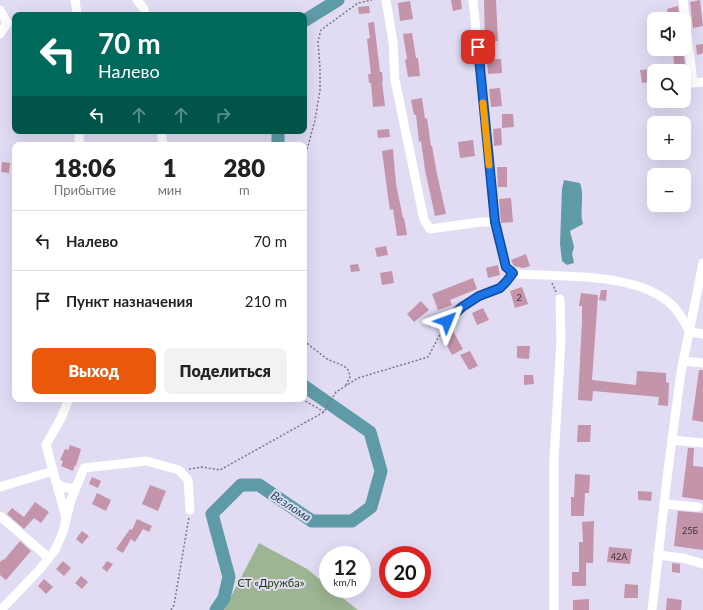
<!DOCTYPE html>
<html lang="ru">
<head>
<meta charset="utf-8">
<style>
  body { margin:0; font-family:Lato,sans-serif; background:#f2f2f2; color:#222; height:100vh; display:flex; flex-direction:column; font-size:15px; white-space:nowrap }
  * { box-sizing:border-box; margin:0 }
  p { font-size:13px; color:#767676 }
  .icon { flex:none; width:22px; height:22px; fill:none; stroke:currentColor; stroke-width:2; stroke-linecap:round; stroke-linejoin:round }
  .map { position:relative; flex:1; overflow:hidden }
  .panel { position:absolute; left:12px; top:142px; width:295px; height:260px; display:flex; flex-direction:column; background:#fff; border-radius:8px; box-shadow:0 4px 16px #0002 }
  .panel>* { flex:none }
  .banner { position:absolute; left:12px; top:12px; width:295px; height:122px; border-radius:8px; box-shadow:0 4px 16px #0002; background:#00695c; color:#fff; overflow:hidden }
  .fabs { position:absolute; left:647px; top:12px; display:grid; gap:8px }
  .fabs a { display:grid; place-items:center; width:44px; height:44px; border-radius:8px; background:#fff; box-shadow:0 4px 16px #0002; font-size:20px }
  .speed { position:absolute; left:319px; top:546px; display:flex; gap:8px; font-size:20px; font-weight:700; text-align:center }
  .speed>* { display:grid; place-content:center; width:52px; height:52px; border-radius:50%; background:#fff; box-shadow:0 4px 16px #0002; line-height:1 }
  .speed small { font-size:10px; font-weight:400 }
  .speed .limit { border:6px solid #d22; background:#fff; color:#111 }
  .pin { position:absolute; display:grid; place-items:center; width:34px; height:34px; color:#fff; margin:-17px; border-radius:8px; box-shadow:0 2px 6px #0006 }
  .me { position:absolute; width:44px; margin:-22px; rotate:46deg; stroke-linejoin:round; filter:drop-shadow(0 0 3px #0008) }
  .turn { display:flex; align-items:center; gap:14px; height:84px; padding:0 20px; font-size:18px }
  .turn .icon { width:52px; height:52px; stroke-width:2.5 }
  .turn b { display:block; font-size:28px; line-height:34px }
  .lanes { display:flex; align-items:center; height:38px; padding:0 20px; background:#0003; justify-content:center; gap:20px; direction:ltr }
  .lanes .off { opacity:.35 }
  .eta { display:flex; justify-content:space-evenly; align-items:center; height:68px; text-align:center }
  .eta b { font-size:24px; font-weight:800; line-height:28px }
  .action { display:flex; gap:8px; margin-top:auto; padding:8px 20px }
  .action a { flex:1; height:46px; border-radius:8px; background:#ea580c; color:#fff; font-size:16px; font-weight:800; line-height:46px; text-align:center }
  .action a+a { background:#f2f2f2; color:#222 }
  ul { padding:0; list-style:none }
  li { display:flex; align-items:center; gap:12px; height:60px; padding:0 20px; border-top:1px solid #e0e0e0 }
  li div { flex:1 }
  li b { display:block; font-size:15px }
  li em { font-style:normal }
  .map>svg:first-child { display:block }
  .green { fill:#9db592 }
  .water { fill:#5e9ba6 }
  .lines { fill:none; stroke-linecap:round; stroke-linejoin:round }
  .river { stroke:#5e9ba6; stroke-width:13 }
  .building { fill:#c494aa }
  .path { stroke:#7b7788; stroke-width:1.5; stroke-dasharray:2 2; stroke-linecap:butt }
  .minor { stroke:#fff; stroke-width:9 }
  .route-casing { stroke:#114b97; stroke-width:10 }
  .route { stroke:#1a73e8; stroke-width:7 }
  .slow { stroke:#f59e0b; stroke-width:7 }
  .labels { text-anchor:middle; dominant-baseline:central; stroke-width:4; stroke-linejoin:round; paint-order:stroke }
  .number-label { font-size:9px; fill:#3d303c }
  .park-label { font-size:11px; fill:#1c3e00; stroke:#e1dbf4 }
  .water-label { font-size:12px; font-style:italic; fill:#1b5059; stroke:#e1dbf4 }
</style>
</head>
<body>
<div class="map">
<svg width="703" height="610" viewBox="0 0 703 610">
  <rect width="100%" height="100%" fill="#e1dbf4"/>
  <polygon class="green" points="259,543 307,569 328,586 328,589 331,589 358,610 224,610"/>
  <path class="water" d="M564 180 580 183C585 197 579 211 583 224L570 231 574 247 572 254 574 263 567 265 562 261 560 244 562 189Z"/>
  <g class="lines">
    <g class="river">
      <polyline points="304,21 338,0"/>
      <polyline points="278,145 278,131"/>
      <polyline points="216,610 224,598 229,577 212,514 241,485 259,485 312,521 352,521 371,507 381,471 370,432 304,386"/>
    </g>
  </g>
  <g class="building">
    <polygon points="451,0 461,0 462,9 453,11"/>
    <polygon points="484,0 496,0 498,41 485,41"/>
    <polygon points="700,0 703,26 693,28 690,2"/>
    <polygon points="410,1 413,19 400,21 398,3"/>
    <polygon points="369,6 370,13 359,14 358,7"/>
    <polygon points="678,6 679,15 669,18 667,9"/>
    <polygon points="374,22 380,72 382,72 383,81 382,81 385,106 373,107 371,83 369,83 368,74 371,74 367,39 370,38 368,23"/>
    <polygon points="412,33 416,58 418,58 420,76 408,77 405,60 407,59 403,34"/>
    <polygon points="703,44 703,53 697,55 696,45"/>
    <polygon points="683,50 686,71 675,71 673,52"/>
    <polygon points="487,59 501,59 502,73 488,74"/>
    <polygon points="653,69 654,82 642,83 640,70"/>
    <polygon points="500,88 502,106 491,107 489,89"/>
    <polygon points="691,94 691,103 684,104 684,95"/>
    <polygon points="422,98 425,119 427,118 431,146 432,146 437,174 446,214 435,216 425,170 421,141 419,142 416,115 414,115 411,100"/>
    <polygon points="502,114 513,114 514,127 502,128"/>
    <polygon points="501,128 502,145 494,146 493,129"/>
    <polygon points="389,129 390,137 378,138 377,130"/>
    <polygon points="473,140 475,156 460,158 458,142"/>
    <polygon points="393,149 396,184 403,218 404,218 407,235 397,236 393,209 390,210 388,197 382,151"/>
    <polygon points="2,162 10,163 9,173 1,172"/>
    <polygon points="497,167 507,167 507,187 498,187"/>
    <polygon points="511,198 513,222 501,223 499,199"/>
    <polygon points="386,246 388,255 377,257 375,248"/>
    <polygon points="526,254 530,266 523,268 514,266 511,260"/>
    <polygon points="358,264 360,271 351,272 350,265"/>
    <polygon points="498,265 500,275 488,278 486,268"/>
    <polygon points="392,271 394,283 382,285 380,273"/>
    <polygon points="473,278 477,289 450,300 452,305 438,310 432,294"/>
    <polygon points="522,287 528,304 515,308 510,291"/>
    <polygon points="601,290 607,290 606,301 599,300"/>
    <polygon points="581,293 598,295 592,380 636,385 637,371 666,373 666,382 669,383 668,406 658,405 659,397 593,391 592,401 578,400 582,320 582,306 579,306"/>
    <polygon points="421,301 429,310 414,322 407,314"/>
    <polygon points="483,308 489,320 477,325 472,313"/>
    <polygon points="453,331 463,349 452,355 442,336"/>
    <polygon points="517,346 530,346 529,359 517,358"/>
    <polygon points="470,351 478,366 469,370 460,355"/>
    <polygon points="699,370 703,370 703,422 692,420"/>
    <polygon points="524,375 533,375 534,384 524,385"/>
    <polygon points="578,425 591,425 590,442 577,442"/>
    <polygon points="70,445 81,449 76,466 75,465 73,471 61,466 63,461 60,460 65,449 68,450"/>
    <polygon points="688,448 694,448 693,466 703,467 703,500 682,497"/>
    <polygon points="575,474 590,475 589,493 585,493 584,516 571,516 571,497 574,497"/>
    <polygon points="92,477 101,481 98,488 89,484"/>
    <polygon points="150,485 166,491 158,511 142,504"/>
    <polygon points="638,491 652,492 651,501 638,500"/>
    <polygon points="97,493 111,500 106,511 92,504"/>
    <polygon points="35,502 49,512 41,523 34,518 24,529 7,514 12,508 24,517"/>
    <polygon points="678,511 703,513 703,550 674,546"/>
    <polygon points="137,519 152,526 149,532 143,529 135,542 131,539 123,553 116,549 130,529 132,530"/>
    <polygon points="594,521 593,563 586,563 586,586 572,586 572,572 579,572 579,542 583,542 582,522"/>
    <polygon points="82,531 89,536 82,544 76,539"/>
    <polygon points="20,541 31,551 6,580 0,575 0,562 3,559 4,560"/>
    <polygon points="609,547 632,549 630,564 607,562"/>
    <polygon points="63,561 71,568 64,576 56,569"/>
    <polygon points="107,561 113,564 107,572 102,568"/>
    <polygon points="672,563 680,564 680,573 672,572"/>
    <polygon points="81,576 88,582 82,589 75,583"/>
    <polygon points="44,579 53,587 46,594 38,586"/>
    <polygon points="625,584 638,585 638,598 624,598"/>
    <polygon points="667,598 682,600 681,610 666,610"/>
    <polygon points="589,599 589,610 573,610 573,600"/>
  </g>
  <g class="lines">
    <g class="path">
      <polyline points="304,161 315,120 320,90 320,68 318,41 321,30 358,3 372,0"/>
      <polyline points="552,283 556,292"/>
      <polyline points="304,341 327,359 344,366 349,371 350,377 346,385"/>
      <polyline points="302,399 324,412"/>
      <polyline points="189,469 202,467 220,470 324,412 336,392 358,378 428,357 444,327"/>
      <polyline points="171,610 174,605 189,517"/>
    </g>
    <g class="minor">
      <polyline points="75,0 77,15"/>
      <polyline points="137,0 144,9 145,15"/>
      <polyline points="386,0 393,42 395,80 424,220 430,229 481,222 495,222"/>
      <path d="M473 0 495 222 503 255 509 271 517 274C562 277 639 272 673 306 680 313 685 323 690 332L703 334"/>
      <polyline points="683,0 693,83 703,82"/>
      <polyline points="0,10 7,23 0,34"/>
      <polyline points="79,131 79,145"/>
      <polyline points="161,131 163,145"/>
      <path d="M447 321C457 312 467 303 479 295 484 292 489 292 494 290 503 288 508 280 513 273"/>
      <polyline points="683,361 703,363"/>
      <polyline points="672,440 703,443"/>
      <path d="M56 482C62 488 68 490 76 487"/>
      <polyline points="0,487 53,471"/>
      <polyline points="664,504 698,507"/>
      <polyline points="0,516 49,558"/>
      <polyline points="66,518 46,445 61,418 69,399"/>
      <polyline points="658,555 683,558 703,564"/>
      <polyline points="1,610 40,569 55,550 63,532 71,500 84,468 146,461 179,470 188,480 190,510"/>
      <polyline points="554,610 554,459 561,340 560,299"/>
      <polyline points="652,610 668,470 681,372 703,263"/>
    </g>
  </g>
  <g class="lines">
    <g class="route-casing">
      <polyline id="route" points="447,321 462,307 479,296 500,288 506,282 513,273 506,267 495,222 478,47"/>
    </g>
    <use href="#route" class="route"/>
    <polyline class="slow" points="483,103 489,165"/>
  </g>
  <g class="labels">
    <g class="number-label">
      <text x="519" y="297">2</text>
      <text x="690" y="530">25Б</text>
      <text x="619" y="556">42А</text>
    </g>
    <g class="park-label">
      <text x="271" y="582">СТ «Дружба»</text>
    </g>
    <g class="water-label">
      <text transform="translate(291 506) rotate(33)">Везлома</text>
    </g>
  </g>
</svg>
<div class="fabs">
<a><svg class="icon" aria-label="sound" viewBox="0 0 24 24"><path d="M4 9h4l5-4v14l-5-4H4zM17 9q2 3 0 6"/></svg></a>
<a><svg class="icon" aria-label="search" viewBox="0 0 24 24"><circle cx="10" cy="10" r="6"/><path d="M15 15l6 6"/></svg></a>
<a>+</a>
<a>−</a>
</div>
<div class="speed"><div>12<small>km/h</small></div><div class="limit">20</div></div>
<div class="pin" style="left:478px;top:47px;background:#d93025"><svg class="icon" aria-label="arrive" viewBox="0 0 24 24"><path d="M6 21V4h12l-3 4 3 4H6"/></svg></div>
<svg class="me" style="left:447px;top:321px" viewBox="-20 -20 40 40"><path d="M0-17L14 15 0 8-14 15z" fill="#1a73e8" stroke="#fff" stroke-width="4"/></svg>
<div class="banner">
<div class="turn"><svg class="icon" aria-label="left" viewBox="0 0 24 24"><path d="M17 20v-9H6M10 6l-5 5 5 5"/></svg><div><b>70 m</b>Налево</div></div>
<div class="lanes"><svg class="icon" aria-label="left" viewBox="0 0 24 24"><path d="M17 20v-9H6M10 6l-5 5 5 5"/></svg><svg class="icon off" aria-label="ahead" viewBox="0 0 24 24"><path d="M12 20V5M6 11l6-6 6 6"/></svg><svg class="icon off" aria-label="ahead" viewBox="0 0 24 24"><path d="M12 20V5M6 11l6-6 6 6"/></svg><svg class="icon off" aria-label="right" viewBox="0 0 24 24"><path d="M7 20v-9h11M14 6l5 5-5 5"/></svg></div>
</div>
<section class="panel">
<div class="eta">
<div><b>18:06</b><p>Прибытие</p></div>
<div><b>1</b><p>мин</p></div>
<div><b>280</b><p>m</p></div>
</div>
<ul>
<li><svg class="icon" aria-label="left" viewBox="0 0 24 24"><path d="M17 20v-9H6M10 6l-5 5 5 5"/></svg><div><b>Налево</b></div><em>70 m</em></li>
<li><svg class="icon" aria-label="arrive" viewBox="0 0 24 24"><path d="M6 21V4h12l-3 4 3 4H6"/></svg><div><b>Пункт назначения</b></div><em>210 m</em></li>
</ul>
<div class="action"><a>Выход</a><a>Поделиться</a></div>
</section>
</div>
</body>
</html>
